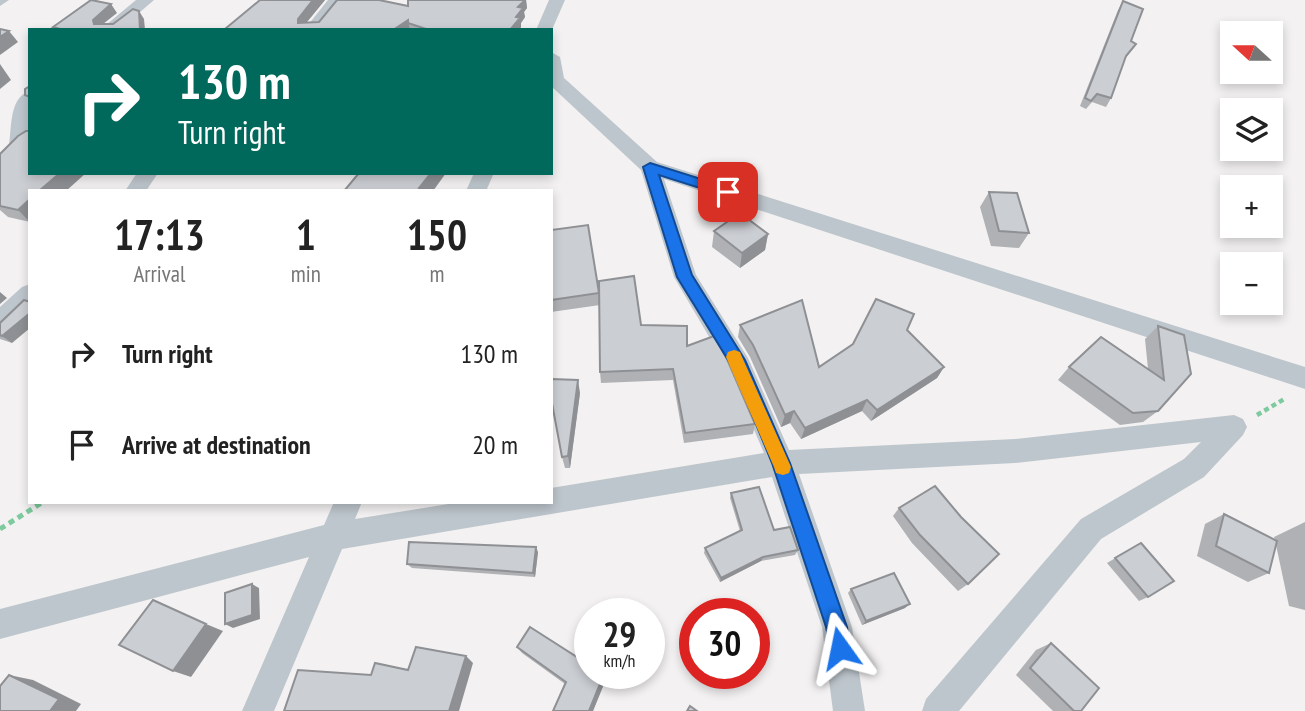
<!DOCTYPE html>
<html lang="en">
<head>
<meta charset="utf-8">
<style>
  body { margin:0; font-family:"PT Sans Narrow",sans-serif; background:#f6f6f6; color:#222; height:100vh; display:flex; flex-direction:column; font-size:26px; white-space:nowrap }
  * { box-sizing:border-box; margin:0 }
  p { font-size:23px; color:#767676 }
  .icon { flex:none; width:38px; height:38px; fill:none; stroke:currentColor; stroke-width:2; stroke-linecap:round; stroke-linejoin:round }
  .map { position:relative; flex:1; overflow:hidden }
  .panel { position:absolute; left:28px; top:189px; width:525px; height:315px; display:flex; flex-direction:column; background:#fff; border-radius:0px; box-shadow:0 4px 10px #0003 }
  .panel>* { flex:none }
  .banner { position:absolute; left:28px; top:28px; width:525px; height:147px; border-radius:0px; box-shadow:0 4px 10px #0003; background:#00695c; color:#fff; overflow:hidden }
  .needle { width:46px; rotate:291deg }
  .controls { position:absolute; left:1220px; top:21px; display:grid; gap:14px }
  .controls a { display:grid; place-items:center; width:63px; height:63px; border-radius:0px; background:#fff; box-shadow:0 4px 10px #0003; font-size:35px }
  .speed { position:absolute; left:574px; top:598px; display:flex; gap:14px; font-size:35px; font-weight:700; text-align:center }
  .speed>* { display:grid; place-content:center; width:91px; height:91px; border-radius:50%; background:#fff; box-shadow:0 4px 10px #0003; line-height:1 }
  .speed small { font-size:18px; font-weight:400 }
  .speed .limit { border:10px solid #d22; background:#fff; color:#111 }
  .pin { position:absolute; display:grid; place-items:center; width:60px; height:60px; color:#fff; margin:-30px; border-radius:14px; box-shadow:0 4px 10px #0006 }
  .me { position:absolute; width:77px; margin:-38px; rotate:348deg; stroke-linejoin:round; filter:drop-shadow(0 0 5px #0008) }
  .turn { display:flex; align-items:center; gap:24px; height:147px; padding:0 35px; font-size:32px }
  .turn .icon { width:91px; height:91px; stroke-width:2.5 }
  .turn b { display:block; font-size:49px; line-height:60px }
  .eta { display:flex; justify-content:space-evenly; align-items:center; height:119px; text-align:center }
  .eta b { font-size:42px; font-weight:700; line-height:49px }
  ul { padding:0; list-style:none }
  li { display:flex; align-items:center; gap:21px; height:91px; padding:0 35px }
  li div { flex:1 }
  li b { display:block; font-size:26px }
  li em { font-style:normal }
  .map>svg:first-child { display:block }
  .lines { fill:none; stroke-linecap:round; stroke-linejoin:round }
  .path-far1 { stroke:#7cca9e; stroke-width:4.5; stroke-dasharray:5 3.5; stroke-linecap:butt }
  .path { stroke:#7cca9e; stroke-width:5; stroke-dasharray:6 4.5; stroke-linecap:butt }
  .minor { fill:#bdc6cc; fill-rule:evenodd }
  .wall { fill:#afb1b5 }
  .shaded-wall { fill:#8e9094 }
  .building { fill:#cbced3; stroke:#8e9094; stroke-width:2 }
  .route { fill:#1a73e8; stroke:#114b97; stroke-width:2 }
  .slow { fill:#f59e0b }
</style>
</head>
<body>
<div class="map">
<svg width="1305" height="711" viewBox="0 0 1305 711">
  <rect width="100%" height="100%" fill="#f3f1f1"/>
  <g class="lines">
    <polyline class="path-far1" points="1257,415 1286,398"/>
    <polyline class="path" points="0,529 43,502"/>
    <g class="minor">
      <polygon points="0,0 9,0 0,6"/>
      <polygon points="136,0 154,0 119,30 100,30"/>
      <polygon points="328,0 345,0 321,30 304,30"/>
      <polygon points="549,0 565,0 551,32 536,30"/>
      <polygon points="551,52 560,57 564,78 657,162 1305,367 1305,389 664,179 696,275 748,358 789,450 1015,439 1234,415 1243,419 1247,427 1243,435 1204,477 1101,539 959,711 922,711 926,699 1081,519 1184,459 1201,442 1015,463 799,474 852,627 865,711 833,711 822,627 772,477 342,549 274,711 242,711 309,557 0,639 0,609 324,525 334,502 362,502 355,519 461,502 551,502 551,488 764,453 728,369 674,277 641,170 551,86"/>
      <path d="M30 91 29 145 26 150H12L9 145C12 127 9 97 30 91Z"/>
      <polygon points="137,173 158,173 146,191 125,191"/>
      <polygon points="474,173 494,173 486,191 466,191"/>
      <polygon points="30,284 30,307 8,328 0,330 0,307 22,287"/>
    </g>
  </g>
  <g class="wall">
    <polygon points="260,0 325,0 307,22 319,22 408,6 408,0 526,0 527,8 524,12 525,17 521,23 521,27 519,30 225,30"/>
    <polygon points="1123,1 1131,41 1136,44 1125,59 1111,98 1106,107 1092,102 1086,109 1080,106 1118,10"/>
    <polygon points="0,154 30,191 30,222 8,217 0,210"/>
    <polygon points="989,192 1029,233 1019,248 991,246 980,207"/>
    <polygon points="551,230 599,294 641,325 687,346 755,424 753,434 684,443 673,380 601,383 600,372 600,305 551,312"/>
    <polygon points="714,231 768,234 765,250 740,268 712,247"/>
    <polygon points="0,323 12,343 0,339"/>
    <polygon points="740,325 819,367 907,330 944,367 937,378 871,421 862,411 801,439 790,423 781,427 750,357 738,337"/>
    <polygon points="1158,326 1184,335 1158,411 1143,422 1120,425 1058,380 1069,367 1148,369 1145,339"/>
    <polygon points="580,393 570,468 565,468 562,457"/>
    <polygon points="731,493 798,550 795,555 761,561 720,582 704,553 705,548 740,531 730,498"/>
    <polygon points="899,508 968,584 958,591 912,543 893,516"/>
    <polygon points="1224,514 1275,540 1274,537 1305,522 1305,610 1289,606 1276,545 1269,573 1248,582 1197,556 1205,524"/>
    <polygon points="1141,543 1148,597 1139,601 1107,563"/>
    <polygon points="538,552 535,577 412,568 407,564"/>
    <polygon points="851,589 905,608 862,625 848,593"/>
    <polygon points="1051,643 1081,711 1053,711 1016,675 1036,650"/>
    <polygon points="517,647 590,674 608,674 593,711 553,711 565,684 522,653"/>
  </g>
  <g class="shaded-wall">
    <polygon points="313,0 325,0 302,28 298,23 298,19"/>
    <polygon points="525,0 526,0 527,8 524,12 525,17 521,23 521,27 519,30 510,30 516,17 518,7"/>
    <polygon points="111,4 117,13 98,28 94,24 93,20"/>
    <polygon points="139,11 144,19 145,30 140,30"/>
    <polygon points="408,20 410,30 393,30"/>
    <polygon points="9,31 18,42 0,55 0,37"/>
    <polygon points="0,64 11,80 0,89"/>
    <polygon points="60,173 86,173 66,191 39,191"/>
    <polygon points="431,173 446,173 433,191 420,191 419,188"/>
    <polygon points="30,199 30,222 18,210"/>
    <polygon points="768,234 765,250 740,268 742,253"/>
    <polygon points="0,292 7,298 0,304"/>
    <polygon points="30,313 30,328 12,343 2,336"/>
    <polygon points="944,367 937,378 871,421 877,410"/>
    <polygon points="578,380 580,393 570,468 568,456"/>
    <polygon points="867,400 862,411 801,439 805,428"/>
    <polygon points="794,411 790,423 781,427 785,415"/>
    <polygon points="536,547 538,552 535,577 533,573"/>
    <polygon points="763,557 761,561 720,582 721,578"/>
    <polygon points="252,584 259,588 260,619 233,628 225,624"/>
    <polygon points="910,604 905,608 862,625 866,621"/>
    <polygon points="206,624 223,631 191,677 173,671"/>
    <polygon points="466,656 473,663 459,711 449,711"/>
    <polygon points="604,674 608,674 593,711 589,711"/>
    <polygon points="9,675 33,680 81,704 76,711 50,711"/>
  </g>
  <g class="building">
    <polygon points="91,0 111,4 93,20 94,24 113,24 133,9 139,11 140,30 64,30 53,27"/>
    <polygon points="260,0 313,0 298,19 298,23 319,22 337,0 379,0 408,6 408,0 525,0 518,7 523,8 516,17 520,18 510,30 429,30 408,23 408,20 393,30 225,29"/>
    <polygon points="1123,1 1143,9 1131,41 1136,44 1126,56 1111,98 1097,94 1091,101 1085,98"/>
    <polygon points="0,29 9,31 0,37"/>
    <polygon points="30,86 30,97 25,95 25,89"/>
    <polygon points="26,131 30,131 30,173 60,173 39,191 30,191 30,199 18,210 0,206 0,154 18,136"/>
    <polygon points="359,173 431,173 419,188 427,191 344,191"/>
    <polygon points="989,192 1017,193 1029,233 999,231"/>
    <polygon points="740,213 768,234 742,253 714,231"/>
    <polygon points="588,225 599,293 551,300 551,230"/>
    <polygon points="634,276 641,325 687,326 687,346 714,336 727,359 755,424 685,433 673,369 600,372 599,281"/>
    <polygon points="876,299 914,314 907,330 944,367 877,410 867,400 805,428 794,411 785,415 753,345 740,325 802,300 819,367 853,344"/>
    <polygon points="24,300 30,302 30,313 2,336 0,335 0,323"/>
    <polygon points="1158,326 1184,335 1191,374 1158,411 1133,413 1069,367 1101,337 1164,380"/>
    <polygon points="551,379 578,380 568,456 562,457 551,398"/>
    <polygon points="935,486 961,517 999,554 968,584 920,535 899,508"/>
    <polygon points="759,487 774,530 790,527 798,550 763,557 721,578 705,548 742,530 731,493"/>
    <polygon points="1224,514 1277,541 1269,573 1216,546"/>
    <polygon points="409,542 536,547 533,573 407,564"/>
    <polygon points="1141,543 1174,581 1148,597 1115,558"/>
    <polygon points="894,573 910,604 866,621 851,589"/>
    <polygon points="252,584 252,615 225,624 225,593"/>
    <polygon points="153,600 206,624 173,671 119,645"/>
    <polygon points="530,627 577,657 580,651 590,655 590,674 604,674 589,711 553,711 566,682 517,647"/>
    <polygon points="1051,643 1099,688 1081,711 1074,711 1030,668"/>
    <polygon points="416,647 466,656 449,711 284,711 298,670 371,675 375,663 408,670"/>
    <polygon points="9,675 59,699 50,711 0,711 0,686"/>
    <polygon points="690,706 697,711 687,711"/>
  </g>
  <polygon class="route" points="650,163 733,189 735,192 728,197 659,175 692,275 745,360 790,463 847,627 850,648 847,655 840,658 832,655 826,627 772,463 733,368 677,277 643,167"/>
  <polygon class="slow" points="734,350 740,352 742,357 791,467 789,473 783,475 776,473 774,467 726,357 728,352"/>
</svg>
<div class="controls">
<a><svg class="needle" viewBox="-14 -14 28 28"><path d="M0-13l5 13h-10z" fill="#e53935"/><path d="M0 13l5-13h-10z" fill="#767676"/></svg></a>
<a><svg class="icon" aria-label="layers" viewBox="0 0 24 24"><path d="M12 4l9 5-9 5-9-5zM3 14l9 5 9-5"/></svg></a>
<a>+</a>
<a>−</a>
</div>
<div class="speed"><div>29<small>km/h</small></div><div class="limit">30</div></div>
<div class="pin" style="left:728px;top:192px;background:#d93025"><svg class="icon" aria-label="arrive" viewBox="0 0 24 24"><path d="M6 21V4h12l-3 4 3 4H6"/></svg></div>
<svg class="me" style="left:840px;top:648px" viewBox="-20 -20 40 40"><path d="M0-17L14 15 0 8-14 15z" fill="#1a73e8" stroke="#fff" stroke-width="4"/></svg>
<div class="banner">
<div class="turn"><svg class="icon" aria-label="right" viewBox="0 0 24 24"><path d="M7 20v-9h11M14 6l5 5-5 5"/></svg><div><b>130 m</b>Turn right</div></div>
</div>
<section class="panel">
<div class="eta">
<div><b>17:13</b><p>Arrival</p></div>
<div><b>1</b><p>min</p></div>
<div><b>150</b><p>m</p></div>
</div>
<ul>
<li><svg class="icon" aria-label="right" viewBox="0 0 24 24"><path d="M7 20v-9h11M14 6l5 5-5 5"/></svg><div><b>Turn right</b></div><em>130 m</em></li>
<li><svg class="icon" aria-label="arrive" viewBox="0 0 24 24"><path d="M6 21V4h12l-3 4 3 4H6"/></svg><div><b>Arrive at destination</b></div><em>20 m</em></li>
</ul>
</section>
</div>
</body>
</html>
